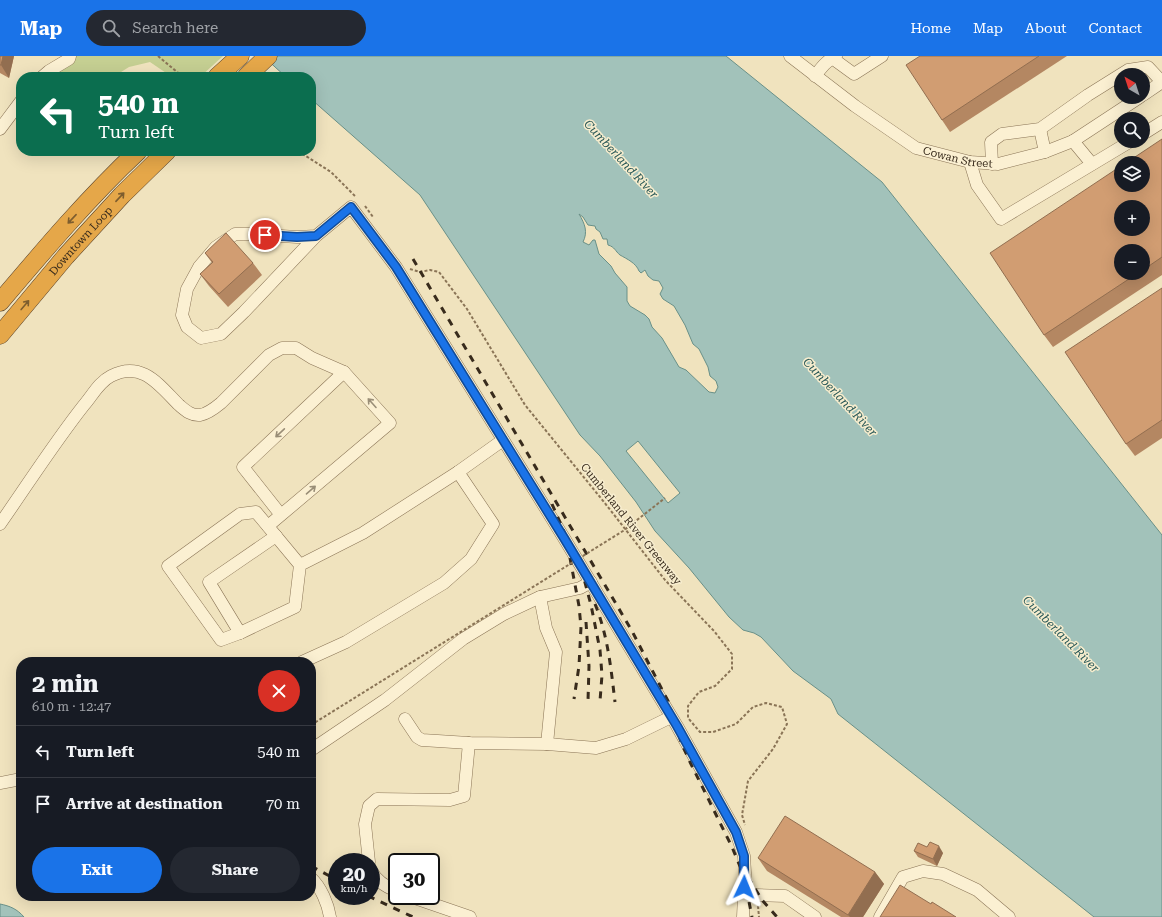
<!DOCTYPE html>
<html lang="en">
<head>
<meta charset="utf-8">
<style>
  body { margin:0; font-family:"Roboto Serif",serif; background:#242831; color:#f1f3f6; height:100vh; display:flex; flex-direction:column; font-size:15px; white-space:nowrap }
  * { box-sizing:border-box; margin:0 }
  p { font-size:13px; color:#9ea1a6 }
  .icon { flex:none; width:22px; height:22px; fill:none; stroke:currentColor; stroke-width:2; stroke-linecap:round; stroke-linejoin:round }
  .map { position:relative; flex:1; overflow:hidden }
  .details { position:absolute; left:16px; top:601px; width:300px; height:244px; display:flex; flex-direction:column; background:#171b24; border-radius:16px; box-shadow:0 4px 16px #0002 }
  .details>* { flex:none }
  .guide { position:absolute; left:16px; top:16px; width:300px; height:84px; border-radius:16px; box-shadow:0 4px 16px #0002; background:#0b6e4f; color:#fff; overflow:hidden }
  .needle { width:26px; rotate:321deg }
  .controls { position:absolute; left:1114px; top:12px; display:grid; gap:8px }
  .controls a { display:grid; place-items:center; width:36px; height:36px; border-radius:50%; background:#171b24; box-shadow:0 4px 16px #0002; font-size:20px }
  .speed { position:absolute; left:328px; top:797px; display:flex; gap:8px; font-size:20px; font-weight:700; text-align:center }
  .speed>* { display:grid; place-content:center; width:52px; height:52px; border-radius:50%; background:#171b24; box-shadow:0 4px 16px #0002; line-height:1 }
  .speed small { font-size:10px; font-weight:400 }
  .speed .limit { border:2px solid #111; border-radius:6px; background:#fff; color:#111 }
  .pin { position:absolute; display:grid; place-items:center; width:34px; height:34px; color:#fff; margin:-17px; border:2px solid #fff; border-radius:50%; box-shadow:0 1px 4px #0007 }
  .me { position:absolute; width:44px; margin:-22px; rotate:2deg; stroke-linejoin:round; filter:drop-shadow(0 0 3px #0008) }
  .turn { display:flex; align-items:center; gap:14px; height:84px; padding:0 16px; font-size:18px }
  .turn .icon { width:52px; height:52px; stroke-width:2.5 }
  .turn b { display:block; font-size:28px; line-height:34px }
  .round { display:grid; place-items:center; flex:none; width:42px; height:42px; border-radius:21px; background:#242831 }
  .headline { display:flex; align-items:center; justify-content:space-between; height:68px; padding:0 16px }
  h1 { font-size:24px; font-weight:700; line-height:30px }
  .primary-button { display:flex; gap:8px; margin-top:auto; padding:8px 16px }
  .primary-button a { flex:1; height:46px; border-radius:24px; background:#1a73e8; color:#fff; font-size:16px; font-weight:700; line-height:46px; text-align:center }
  .primary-button a+a { background:#242831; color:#f1f3f6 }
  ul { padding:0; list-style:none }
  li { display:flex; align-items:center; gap:12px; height:52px; padding:0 16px; border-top:1px solid #363941 }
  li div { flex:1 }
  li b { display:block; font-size:15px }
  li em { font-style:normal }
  header { display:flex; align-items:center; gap:24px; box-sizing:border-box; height:56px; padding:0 20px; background:#1a73e8; color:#fff }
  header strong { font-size:19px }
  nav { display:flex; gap:22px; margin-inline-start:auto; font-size:14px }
  .search { width:280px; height:36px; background:#242831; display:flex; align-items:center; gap:10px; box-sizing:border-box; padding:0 14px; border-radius:22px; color:#9ea1a6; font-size:15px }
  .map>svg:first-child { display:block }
  .green { fill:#c5cf92 }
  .water { fill:#a2c2ba; stroke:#699088; fill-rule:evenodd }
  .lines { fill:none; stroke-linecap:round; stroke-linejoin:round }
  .minor-casing { stroke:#8a7456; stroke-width:13 }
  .highway-casing { stroke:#57412b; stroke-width:19 }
  .path { stroke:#8a7456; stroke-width:2; stroke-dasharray:3 2; stroke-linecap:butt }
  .minor { stroke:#fbf0d2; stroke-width:12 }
  .highway { stroke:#e5a749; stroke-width:18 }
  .rail { stroke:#382b1c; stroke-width:3; stroke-dasharray:7 7; stroke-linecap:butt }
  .path-bridge { stroke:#8a7456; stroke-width:2; stroke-dasharray:3 2; stroke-linecap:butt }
  .wall { fill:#b48762; fill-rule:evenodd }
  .shaded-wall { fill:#926e50 }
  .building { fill:#d19d72; stroke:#926e50; fill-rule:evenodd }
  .oneway { stroke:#7d5d2e }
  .oneway2 { stroke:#9a8e77 }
  .route-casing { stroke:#114b97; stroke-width:10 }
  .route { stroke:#1a73e8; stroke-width:7 }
  .labels { text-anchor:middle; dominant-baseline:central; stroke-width:3; stroke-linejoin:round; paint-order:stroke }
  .street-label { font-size:11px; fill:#382b1c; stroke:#f7edce }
  .water-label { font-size:12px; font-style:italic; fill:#2a5958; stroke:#f7edce }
</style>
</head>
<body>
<header>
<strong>Map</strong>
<div class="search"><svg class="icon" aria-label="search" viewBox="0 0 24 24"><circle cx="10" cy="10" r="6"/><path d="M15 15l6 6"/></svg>Search here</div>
<nav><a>Home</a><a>Map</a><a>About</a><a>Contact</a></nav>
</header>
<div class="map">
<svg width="1162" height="861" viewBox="0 0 1162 861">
  <rect width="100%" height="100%" fill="#f0e3be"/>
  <polygon class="green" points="67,0 223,0 200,21 172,21 150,6 129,11 113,21 51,21"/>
  <g class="water">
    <path d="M263 0H726L882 126 1162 479V861H1094L838 658 831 643 827 640 793 615 761 581 754 577 743 574 729 561 689 512 655 475 636 446 600 400 580 379 420 139 311 43V21H286ZM579 158 583 161 588 169 595 170 596 173 600 176 603 183H607L608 189C615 191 615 195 620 199 627 203 636 207 639 215L641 217 645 214 648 220 653 224 659 225 663 232 660 238 663 243 674 250 685 269 693 288 699 293 708 311 710 320 716 325 718 331 715 337 709 336 686 314 679 311 662 282 652 271 649 263 645 259 630 250 627 245V231L615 217 611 210 599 198 595 184H593L589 189 583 186C588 176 585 168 579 158ZM638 385 680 437 668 447 626 395Z"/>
    <path d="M0 848C10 850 17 853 24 861H0Z"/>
  </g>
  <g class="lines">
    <g class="minor-casing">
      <g id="minor">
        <path id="s1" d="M790 0 855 50 916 92 970 106 998 108 1045 96 1073 85 1140 41"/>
        <polyline points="832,2 854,18 882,0"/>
        <path d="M815 20C821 12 827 4 836 0"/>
        <polyline points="42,21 49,15 69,3 70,0"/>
        <polyline points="1143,39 1162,26"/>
        <polyline points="0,73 21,45"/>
        <polyline points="1040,73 1045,96"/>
        <polyline points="1143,78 1162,66"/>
        <polyline points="1073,85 1092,108"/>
        <polyline points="970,106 977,129 1001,163 1131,85"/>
        <polyline points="992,108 991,86 1002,78 1040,73 1088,39 1128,14 1148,11 1162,26"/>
        <polyline points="316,180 244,256 221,278 201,282 187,271 182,259 187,233 199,211 216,191 235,178 249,178 297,181 316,180 351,151 396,211 564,482 677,670 736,776 744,800 745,817 743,861"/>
        <path d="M0 468C28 428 54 387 84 349 92 340 99 326 111 320 142 304 159 329 179 349 185 354 191 360 200 359 207 358 215 352 221 347L269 299 282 292H296L312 302 344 316"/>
        <polyline points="268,470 281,459 390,367 344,316 243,411 281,459"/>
        <polyline points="300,509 295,551 240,577 221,584 168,510 240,458 256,456 300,509 363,477 458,416 503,384"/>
        <polyline points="591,526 580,532 540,541 546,572 556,596 547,688 596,692 626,683 671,661"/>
        <polyline points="240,577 209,526 276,480"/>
        <polyline points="302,606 346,586 444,527 471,503 493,468 458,416"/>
        <polyline points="405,663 417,681 422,684 469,687 547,688"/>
        <polyline points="311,694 385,644 463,583 504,558 540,541"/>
        <polyline points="0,727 21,723"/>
        <polyline points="369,806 365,768 369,750 377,743 450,744 464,740 469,687"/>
        <path d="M371 814C376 825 386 831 397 835"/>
        <path d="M311 822C321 831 328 848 330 861"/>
        <polyline points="409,840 470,861"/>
        <polyline points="743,841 755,839 785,840 815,861"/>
        <polyline points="880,861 903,821 923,815 943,818 977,834 1009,861"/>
      </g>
    </g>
    <g class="highway-casing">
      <g id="highway">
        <polyline points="217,21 240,0"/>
        <polyline points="246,21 268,0"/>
        <path d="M0 246C44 194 88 142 138 95"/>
        <path id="s2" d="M0 279 66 200 122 139 167 95"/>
      </g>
    </g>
    <g class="path">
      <polyline points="158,0 183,21"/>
      <polyline points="298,95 331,116 356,141"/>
      <polyline points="365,150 373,161"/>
      <polyline points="410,213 420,216 430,214 439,216 467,253 525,349 604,446 665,524 714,575 732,598 732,613 715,630 699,636 688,650 688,662 700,676 713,676 736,668 753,651 766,647 782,651 787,668 773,693 748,725 742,759 745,769"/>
      <polyline points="758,850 759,861"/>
    </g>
    <use href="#minor" class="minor"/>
    <use href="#highway" class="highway"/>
    <g class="rail">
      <polyline points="413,203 632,575 668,645 681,686 690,706 732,791 744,820 752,861"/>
      <polyline points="552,448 583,519 591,549 600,594 602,619 600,645"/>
      <polyline points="570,502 579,550 581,571 579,610 574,643"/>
      <path d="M595 548C608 580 611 613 615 646"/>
      <polyline points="586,566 589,610 588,645"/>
      <polyline points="311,810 337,824"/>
      <polyline points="748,821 762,844 777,861"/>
      <polyline points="368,840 413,861"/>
    </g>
    <polyline class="path-bridge" points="311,669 623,475 665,442"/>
  </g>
  <g class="wall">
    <polygon points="0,0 14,0 9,22 0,17"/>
    <polygon points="920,0 1067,0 950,76 942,64"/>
    <path d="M1162 83V219L1053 291 1044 279ZM1143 195V217H1121Z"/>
    <polygon points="205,197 253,207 262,219 228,251 209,230 200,218 212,207"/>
    <polygon points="1162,232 1162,382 1135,400 1126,388"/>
    <polygon points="927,791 943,797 937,810 918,801 914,795"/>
    <polygon points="758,802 875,816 884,828 863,861 841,861 767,815"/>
  </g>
  <g class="shaded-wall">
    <polygon points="3,0 14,0 9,22 1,9"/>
    <polygon points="939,790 943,797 937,810 933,803"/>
    <polygon points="875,816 884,828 863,861 850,861 848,859"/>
  </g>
  <g class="building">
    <polygon points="0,0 3,0 1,9 0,9"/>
    <polygon points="920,0 1039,0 942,64 906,9"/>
    <path d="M1162 83V201L1143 214V195H1121V217H1138L1044 279 990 197 1121 110V129H1143V107H1126ZM1121 151H1143V173H1121Z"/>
    <polygon points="226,177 253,207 219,238 200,218 213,206 205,197"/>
    <polygon points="1162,232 1162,364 1126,388 1065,296"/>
    <polygon points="785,760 875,816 848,859 758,802"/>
    <polygon points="930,786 939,790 933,803 914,795 918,787 927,791"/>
    <polygon points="900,829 931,848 932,846 956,861 880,861"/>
  </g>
  <defs><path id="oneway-shaft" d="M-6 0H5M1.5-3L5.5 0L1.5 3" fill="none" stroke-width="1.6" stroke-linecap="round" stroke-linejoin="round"/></defs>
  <g class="oneway">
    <use href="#oneway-shaft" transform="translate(120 141) rotate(-47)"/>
    <use href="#oneway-shaft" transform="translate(72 163) rotate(133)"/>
    <use href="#oneway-shaft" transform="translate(25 249) rotate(-50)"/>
  </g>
  <g class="oneway2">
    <use href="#oneway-shaft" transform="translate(372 347) rotate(-132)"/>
    <use href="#oneway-shaft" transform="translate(280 377) rotate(137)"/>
    <use href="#oneway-shaft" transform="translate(311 434) rotate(-41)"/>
  </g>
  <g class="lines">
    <g class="route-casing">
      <polyline id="route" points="265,179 297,181 316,180 351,151 396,211 564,482 677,670 736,776 744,800 744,831"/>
    </g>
    <use href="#route" class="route"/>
  </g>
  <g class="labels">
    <g class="street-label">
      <text stroke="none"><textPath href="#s1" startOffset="199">Cowan Street</textPath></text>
      <text stroke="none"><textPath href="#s2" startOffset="124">Downtown Loop</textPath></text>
      <text transform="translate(631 468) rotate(51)">Cumberland River Greenway</text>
    </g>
    <g class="water-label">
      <text transform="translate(621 103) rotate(47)">Cumberland River</text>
      <text transform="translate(840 341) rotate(47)">Cumberland River</text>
      <text transform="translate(1061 578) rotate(45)">Cumberland River</text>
    </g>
  </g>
</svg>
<div class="controls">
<a><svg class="needle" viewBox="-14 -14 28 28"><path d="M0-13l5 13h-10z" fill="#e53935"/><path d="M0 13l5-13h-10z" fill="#9ea1a6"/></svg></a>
<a><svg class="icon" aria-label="search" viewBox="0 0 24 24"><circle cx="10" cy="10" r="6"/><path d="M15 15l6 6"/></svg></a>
<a><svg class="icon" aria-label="layers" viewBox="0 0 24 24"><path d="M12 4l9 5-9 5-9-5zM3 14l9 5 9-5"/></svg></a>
<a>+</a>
<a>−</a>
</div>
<div class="speed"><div>20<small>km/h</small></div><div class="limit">30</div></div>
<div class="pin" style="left:265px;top:179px;background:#d93025"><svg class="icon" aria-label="arrive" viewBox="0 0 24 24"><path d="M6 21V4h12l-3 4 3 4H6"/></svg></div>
<svg class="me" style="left:744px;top:831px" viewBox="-20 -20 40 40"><path d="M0-17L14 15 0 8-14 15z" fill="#1a73e8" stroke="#fff" stroke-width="4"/></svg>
<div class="guide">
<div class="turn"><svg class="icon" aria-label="left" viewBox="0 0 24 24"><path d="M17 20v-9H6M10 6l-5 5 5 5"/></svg><div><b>540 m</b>Turn left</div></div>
</div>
<section class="details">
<div class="headline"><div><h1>2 min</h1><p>610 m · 12:47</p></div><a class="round" style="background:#d93025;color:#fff"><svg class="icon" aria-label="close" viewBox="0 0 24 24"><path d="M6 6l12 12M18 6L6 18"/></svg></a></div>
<ul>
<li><svg class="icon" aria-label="left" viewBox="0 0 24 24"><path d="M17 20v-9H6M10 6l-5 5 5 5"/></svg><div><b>Turn left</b></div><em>540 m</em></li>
<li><svg class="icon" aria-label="arrive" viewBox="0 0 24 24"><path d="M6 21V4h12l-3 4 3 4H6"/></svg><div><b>Arrive at destination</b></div><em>70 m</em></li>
</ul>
<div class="primary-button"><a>Exit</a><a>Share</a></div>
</section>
</div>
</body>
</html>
